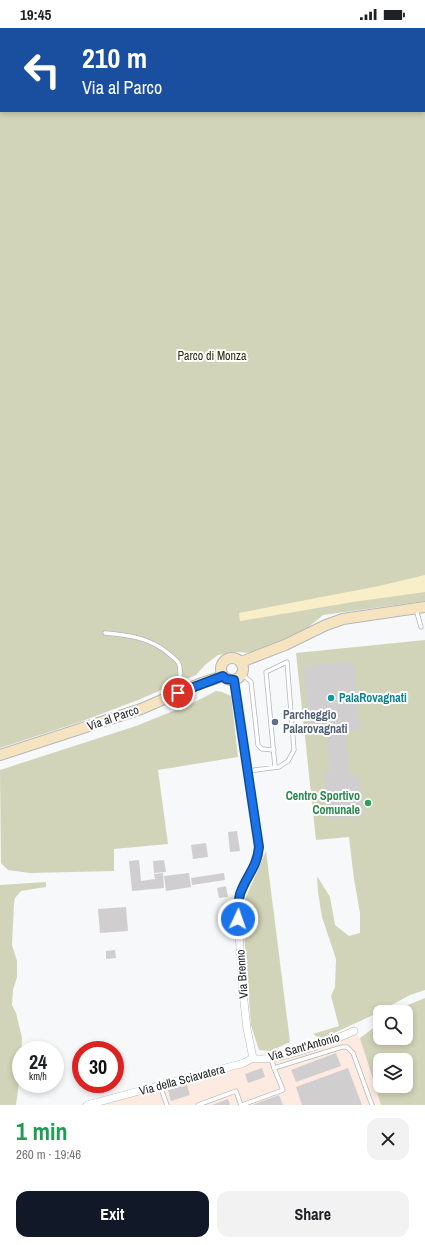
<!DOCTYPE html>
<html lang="en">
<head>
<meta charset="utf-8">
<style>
  body { margin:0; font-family:"Archivo Narrow",sans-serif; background:#f2f2f2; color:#202124; height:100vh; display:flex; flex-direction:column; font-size:15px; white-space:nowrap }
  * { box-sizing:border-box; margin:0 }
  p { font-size:13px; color:#757577 }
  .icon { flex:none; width:22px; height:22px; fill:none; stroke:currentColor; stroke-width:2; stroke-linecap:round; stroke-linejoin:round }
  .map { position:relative; height:1077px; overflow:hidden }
  .drawer { display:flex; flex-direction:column; background:#fff; flex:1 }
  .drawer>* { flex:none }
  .hud { position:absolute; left:0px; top:0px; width:425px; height:84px; box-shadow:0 2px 6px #0003; background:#1a4fa0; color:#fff; overflow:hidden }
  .controls { position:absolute; left:373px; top:977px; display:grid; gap:8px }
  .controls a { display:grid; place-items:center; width:40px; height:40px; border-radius:8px; background:#fff; box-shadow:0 2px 6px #0003; font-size:20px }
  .speed { position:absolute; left:12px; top:1013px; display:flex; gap:8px; font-size:20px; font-weight:700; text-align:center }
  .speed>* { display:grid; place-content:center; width:52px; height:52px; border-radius:50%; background:#fff; box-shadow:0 2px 6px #0003; line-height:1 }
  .speed small { font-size:10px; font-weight:400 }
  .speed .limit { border:6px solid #d22; background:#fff; color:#111 }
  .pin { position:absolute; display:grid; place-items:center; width:34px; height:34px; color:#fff; margin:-17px; border:2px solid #fff; border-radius:50%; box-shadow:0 1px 4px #0007 }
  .me { position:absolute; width:44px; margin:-22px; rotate:3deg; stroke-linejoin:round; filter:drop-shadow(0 0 3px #0008) }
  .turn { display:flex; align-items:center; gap:14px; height:84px; padding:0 16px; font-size:18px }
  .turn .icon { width:52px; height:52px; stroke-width:2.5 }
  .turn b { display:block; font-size:28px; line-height:34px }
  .round { display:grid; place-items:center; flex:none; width:42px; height:42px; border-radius:12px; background:#f2f2f2 }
  .headline { display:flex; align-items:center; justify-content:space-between; height:68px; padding:0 16px }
  h1 { font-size:24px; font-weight:700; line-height:30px; color:#1e9e55 }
  .cta { display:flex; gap:8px; margin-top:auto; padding:8px 16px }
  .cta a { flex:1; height:46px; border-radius:12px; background:#111827; color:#fff; font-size:16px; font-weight:700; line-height:46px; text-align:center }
  .cta a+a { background:#f2f2f2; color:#202124 }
  .status { display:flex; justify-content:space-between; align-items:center; height:28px; padding:0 20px; background:#fff; direction:ltr }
  .status svg { height:11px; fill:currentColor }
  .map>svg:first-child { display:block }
  .industrial { fill:#fdeae1 }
  .green { fill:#d1d4b8; fill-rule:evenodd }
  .sand { fill:#f8efc9 }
  .building { fill:#d1cecf }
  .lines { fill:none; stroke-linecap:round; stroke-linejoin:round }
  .lane-casing { stroke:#b5b6b8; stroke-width:5 }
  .street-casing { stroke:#b5b6b8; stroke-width:8 }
  .secondary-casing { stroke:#b5b6b8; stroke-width:12 }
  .lane { stroke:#fff; stroke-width:3.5 }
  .street { stroke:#fff; stroke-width:7 }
  .secondary { stroke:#f6e4c1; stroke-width:10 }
  .route-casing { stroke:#114b97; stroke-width:10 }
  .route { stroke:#1a73e8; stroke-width:7 }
  .culture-dot { fill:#0f9aa8; stroke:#fff; stroke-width:1.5 }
  .service-dot { fill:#5c6f8a; stroke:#fff; stroke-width:1.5 }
  .leisure-dot { fill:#2e9e5b; stroke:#fff; stroke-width:1.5 }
  .labels { text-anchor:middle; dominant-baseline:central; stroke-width:4; stroke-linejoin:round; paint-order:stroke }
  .park-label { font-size:12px; fill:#2a2d08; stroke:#fff }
  .culture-label { font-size:12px; font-weight:bold; fill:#0d838f; stroke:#fff; text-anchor:start }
  .service-label { font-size:12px; font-weight:bold; fill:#4e5e75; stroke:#fff; text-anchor:start }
  .street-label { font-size:12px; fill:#222324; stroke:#fff }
  .leisure-label { font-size:12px; font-weight:bold; fill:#27864d; stroke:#fff; text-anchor:end }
</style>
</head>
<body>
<div class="status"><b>19:45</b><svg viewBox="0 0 49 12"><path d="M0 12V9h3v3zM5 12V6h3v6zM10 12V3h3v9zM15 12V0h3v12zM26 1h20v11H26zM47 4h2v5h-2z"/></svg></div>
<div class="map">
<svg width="425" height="1077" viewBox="0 0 425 1077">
  <rect width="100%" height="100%" fill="#f6f8fa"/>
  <polygon class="industrial" points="354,1003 360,1010 381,1077 87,1077 264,1031"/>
  <g class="green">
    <path d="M0 0H425V573L323 587 306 601 255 625 236 624 218 627 205 637 196 647 138 672 80 694 0 720ZM1 1H424V83H1Z"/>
    <polygon points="425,612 425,962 410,967 371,988 321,1011 313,1006 339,998 331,968 335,959 336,931 322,889 318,864 317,848 330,869 335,897 349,908 360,905 360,885 354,851 349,809 316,812 296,625"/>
    <polygon points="216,663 222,664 231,668 238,729 158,742 168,816 114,821 114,843 30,845 8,842 1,835 0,742 136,698 193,675"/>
    <polygon points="266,823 290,1014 271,1023 259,1022 251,997 242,879"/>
    <polygon points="46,854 46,859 21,863 15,870 14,876 12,917 17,933 17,949 13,962 12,977 16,985 22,1010 20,1048 16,1077 0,1077 0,857"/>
    <path d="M425 970V1077H381L360 1010 380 995V1010H406V984H395L403 979ZM380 1032H406V1058H380Z"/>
  </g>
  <polygon class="sand" points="425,547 425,564 353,574 240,593 239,585 379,558"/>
  <g class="building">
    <polygon points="353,633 360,702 310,707 303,638"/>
    <polygon points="345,706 350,748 359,747 364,788 329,792 323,743 331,742 326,709"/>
    <polygon points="237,803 240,823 230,824 228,804"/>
    <polygon points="206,815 208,829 193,831 191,817"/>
    <polygon points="139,832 141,853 155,851 154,846 163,845 164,860 132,863 129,833"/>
    <polygon points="164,832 166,844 154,845 153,833"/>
    <polygon points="189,845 191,859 166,863 164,848"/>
    <polygon points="224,845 225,852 192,857 191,850"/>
    <polygon points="226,858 228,869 219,870 217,860"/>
    <polygon points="126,879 128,903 100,905 98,881"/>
    <polygon points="115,922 116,930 106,931 106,923"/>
    <polygon points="336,1025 341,1038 296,1054 291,1042"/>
    <polygon points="262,1040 265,1049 248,1055 245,1046"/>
    <polygon points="348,1040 362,1077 302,1077 296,1059"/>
    <polygon points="187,1057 190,1067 171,1073 168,1062"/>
    <polygon points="279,1067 283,1077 252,1077"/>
    <polygon points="228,1071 230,1077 212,1077"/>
  </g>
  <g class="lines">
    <g class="lane-casing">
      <g id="lane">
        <polyline points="416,581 421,599"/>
        <path d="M105 605C129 607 150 610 168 625 172 629 177 631 179 636 182 644 179 656 178 664"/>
        <polyline points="242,646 251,654 258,717 262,721 274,722"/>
        <polyline points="247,743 279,739 288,733 294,722 287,634 266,644 275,739"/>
        <polyline points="271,1030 274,1040 342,1019 347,1019 353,1025 372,1077"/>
        <polyline points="160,1058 167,1077"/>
        <polyline points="198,1077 236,1063 241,1077"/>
        <polyline points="242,1077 283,1062 274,1040"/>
      </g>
    </g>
    <g class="street-casing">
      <g id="street">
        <polyline points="234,652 259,819 258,830 241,865 238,876 238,891 243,964 247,1001 253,1030"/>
        <path d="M253 1030C272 1036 334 1012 354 1003"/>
        <polyline points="87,1077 244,1035 253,1030"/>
      </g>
    </g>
    <g class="secondary-casing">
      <g id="secondary">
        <circle cx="232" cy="641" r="11"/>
        <polyline points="241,634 285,617 326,597 343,591 425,579"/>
        <polyline points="0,727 141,681 199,656 223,648"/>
      </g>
    </g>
    <use href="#lane" class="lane"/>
    <use href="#street" class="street"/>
    <use href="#secondary" class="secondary"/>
  </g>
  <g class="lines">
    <g class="route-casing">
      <path id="route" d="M178 665 223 648 226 651 234 652 259 819C257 840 246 848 240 866 238 874 238 883 238 891"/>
    </g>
    <use href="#route" class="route"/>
  </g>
  <circle class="culture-dot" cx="331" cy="670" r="4"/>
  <circle class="service-dot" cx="275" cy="694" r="4"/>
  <circle class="leisure-dot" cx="368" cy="775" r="4"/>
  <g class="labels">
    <g class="park-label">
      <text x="212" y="328">Parco di Monza</text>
    </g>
    <g class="culture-label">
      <text x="339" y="670">PalaRovagnati</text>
    </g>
    <g class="service-label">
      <text x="283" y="687">Parcheggio<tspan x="283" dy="14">Palarovagnati</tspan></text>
    </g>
    <g class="street-label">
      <text transform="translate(113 690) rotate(-19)">Via al Parco</text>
      <text transform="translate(242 946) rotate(-94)">Via Brenno</text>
      <text transform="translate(304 1019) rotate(-16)">Via Sant'Antonio</text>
      <text transform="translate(182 1052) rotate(-15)">Via della Sciavatera</text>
    </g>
    <g class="leisure-label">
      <text x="360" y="768">Centro Sportivo<tspan x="360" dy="14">Comunale</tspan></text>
    </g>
  </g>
</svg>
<div class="controls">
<a><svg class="icon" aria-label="search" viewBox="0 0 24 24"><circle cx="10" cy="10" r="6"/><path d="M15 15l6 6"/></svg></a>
<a><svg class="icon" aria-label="layers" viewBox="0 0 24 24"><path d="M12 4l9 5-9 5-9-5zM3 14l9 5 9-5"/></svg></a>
</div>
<div class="speed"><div>24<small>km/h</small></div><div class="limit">30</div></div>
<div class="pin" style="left:178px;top:665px;background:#d93025"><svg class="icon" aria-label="arrive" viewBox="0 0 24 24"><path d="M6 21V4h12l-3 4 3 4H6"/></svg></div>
<svg class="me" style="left:238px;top:891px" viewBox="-20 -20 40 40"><circle r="17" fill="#1a73e8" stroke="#fff" stroke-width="3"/><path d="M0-11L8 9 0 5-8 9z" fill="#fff"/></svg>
<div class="hud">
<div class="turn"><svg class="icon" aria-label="left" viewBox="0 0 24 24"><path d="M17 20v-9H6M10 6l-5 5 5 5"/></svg><div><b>210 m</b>Via al Parco</div></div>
</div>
</div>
<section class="drawer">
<div class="headline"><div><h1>1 min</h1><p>260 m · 19:46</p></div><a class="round"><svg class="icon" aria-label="close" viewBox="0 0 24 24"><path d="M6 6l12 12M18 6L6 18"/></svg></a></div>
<div class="cta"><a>Exit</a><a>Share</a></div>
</section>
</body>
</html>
